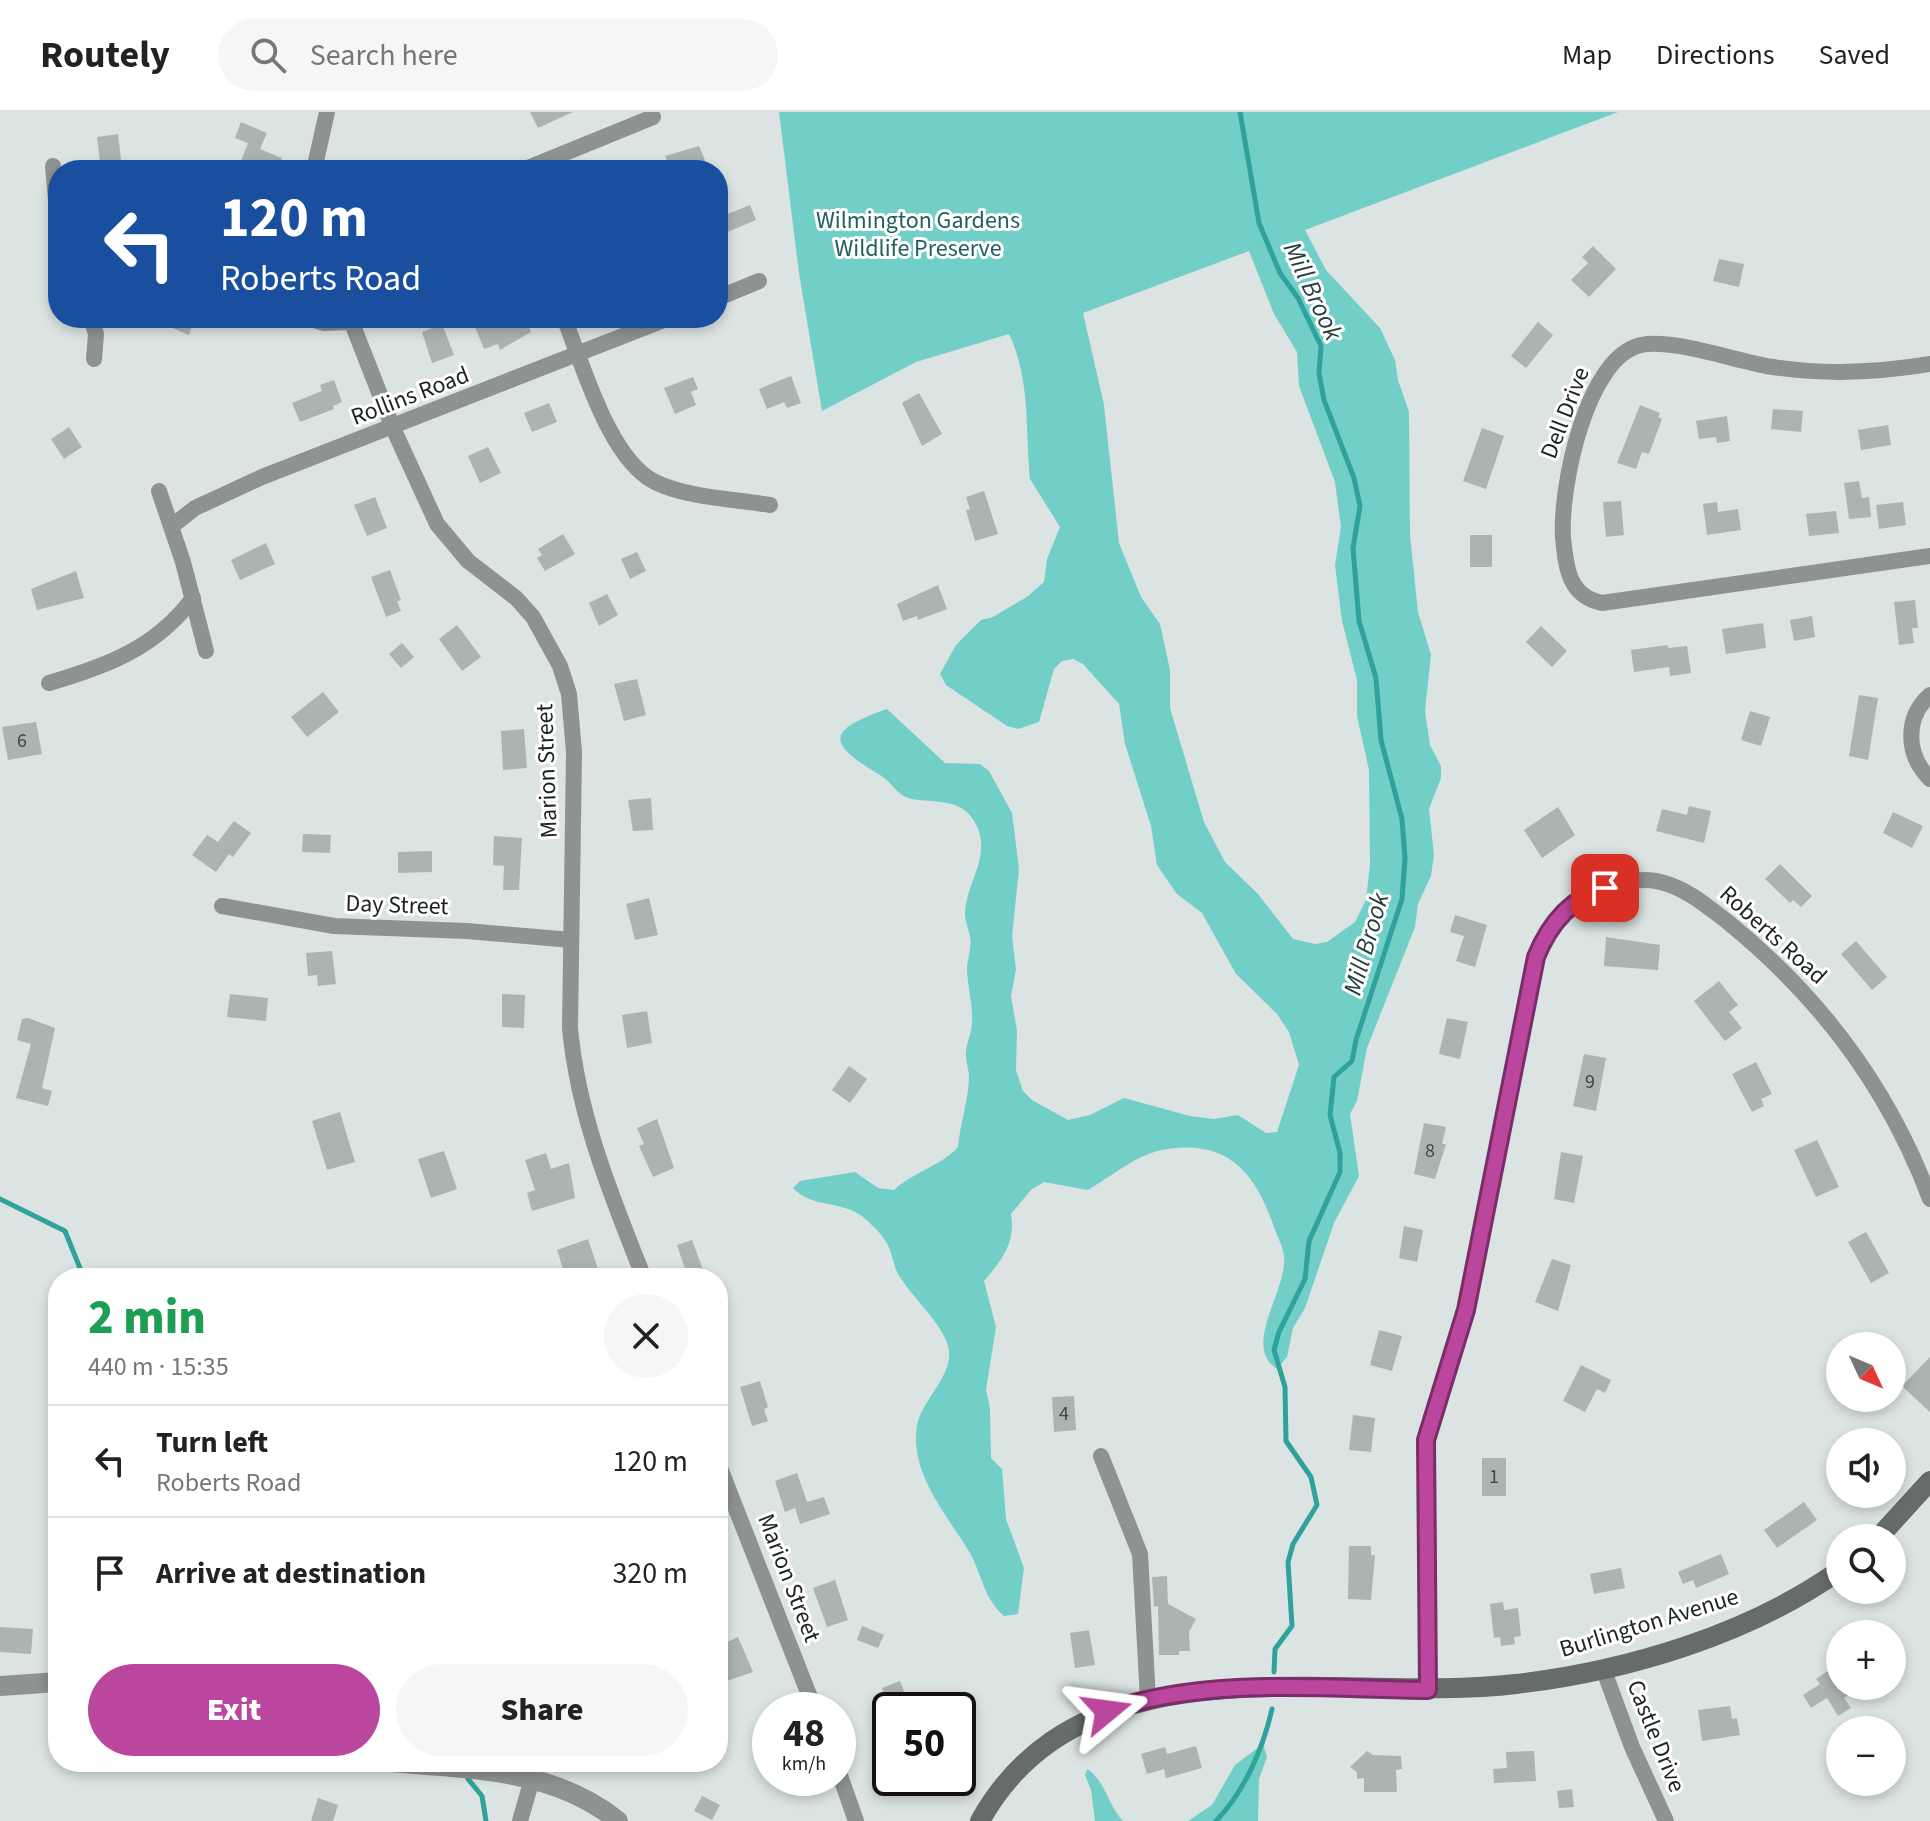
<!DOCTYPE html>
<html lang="en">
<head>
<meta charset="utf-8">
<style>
  body { margin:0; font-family:"Source Sans 3",sans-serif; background:#f6f6f6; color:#222; height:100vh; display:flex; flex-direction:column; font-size:30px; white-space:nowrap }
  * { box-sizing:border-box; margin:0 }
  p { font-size:26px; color:#767676 }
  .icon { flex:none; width:44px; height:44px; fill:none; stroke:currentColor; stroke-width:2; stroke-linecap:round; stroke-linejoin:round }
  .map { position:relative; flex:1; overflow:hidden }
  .side { position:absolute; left:48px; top:1156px; width:680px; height:504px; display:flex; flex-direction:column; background:#fff; border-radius:32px; box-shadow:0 4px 12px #0003 }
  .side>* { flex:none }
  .top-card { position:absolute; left:48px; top:48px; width:680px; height:168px; border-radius:32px; box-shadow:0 4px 12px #0003; background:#1a4fa0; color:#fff; overflow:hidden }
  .needle { width:52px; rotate:134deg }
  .fabs { position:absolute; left:1826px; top:1220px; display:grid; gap:16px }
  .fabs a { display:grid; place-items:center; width:80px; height:80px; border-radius:50%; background:#fff; box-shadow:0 4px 12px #0003; font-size:40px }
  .speed { position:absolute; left:752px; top:1580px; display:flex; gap:16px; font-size:40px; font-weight:700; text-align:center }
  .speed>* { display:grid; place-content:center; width:104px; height:104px; border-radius:50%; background:#fff; box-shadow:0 4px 12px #0003; line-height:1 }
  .speed small { font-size:20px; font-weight:400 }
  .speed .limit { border:4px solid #111; border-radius:12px; background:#fff; color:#111 }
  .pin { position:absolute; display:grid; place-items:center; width:68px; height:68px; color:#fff; margin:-34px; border-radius:16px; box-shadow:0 4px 12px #0006 }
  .me { position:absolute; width:88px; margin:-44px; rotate:74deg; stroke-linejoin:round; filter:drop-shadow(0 0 6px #0008) }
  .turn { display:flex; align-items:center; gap:28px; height:168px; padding:0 40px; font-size:36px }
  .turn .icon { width:104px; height:104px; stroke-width:2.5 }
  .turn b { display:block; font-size:56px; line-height:68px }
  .round { display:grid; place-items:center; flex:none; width:84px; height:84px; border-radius:42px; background:#f6f6f6 }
  .headline { display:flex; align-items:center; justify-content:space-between; height:136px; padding:0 40px }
  h1 { font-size:48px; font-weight:800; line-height:60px; color:#1e9e55 }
  .cta { display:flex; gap:16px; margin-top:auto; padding:16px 40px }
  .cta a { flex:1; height:92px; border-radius:48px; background:#bb469e; color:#fff; font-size:32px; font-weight:800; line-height:92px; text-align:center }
  .cta a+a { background:#f6f6f6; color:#222 }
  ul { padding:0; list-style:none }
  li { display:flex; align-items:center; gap:24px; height:112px; padding:0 40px; border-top:2px solid #e0e0e0 }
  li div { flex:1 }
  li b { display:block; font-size:30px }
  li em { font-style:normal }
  header { display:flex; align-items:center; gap:48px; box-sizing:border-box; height:112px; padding:0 40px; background:#fff; border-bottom:2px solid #e0e0e0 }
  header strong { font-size:38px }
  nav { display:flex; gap:44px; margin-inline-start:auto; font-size:28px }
  .search { width:560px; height:72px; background:#f6f6f6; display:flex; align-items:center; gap:20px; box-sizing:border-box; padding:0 28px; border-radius:44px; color:#767676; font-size:30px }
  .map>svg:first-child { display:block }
  .green { fill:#72cfc7; fill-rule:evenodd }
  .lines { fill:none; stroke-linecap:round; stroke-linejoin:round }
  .stream { stroke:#2fa39b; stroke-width:5 }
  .building { fill:#abb4b3 }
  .minor { stroke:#8e9291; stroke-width:16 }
  .tertiary { stroke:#8e9291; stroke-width:20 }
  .secondary { stroke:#666b6b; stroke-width:20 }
  .route-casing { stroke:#7a2e67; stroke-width:20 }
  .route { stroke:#bb469e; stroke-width:14 }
  .labels { text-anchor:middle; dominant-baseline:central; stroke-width:6; stroke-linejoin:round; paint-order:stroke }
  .number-label { font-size:20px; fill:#424646 }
  .park-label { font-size:24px; fill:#23605b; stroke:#fff }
  .street-label { font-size:24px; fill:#1f2222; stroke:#fff }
  .water-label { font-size:26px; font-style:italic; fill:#253e3b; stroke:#fff }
</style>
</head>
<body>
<header>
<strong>Routely</strong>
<div class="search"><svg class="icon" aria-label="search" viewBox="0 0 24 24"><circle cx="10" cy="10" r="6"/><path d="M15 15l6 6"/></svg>Search here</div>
<nav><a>Map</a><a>Directions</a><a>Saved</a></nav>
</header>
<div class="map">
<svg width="1930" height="1709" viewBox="0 0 1930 1709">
  <rect width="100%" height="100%" fill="#dbe4e3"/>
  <g class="green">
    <path d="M779 0H1618L1305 118 1326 158 1380 216 1395 248 1398 268 1409 300 1410 423 1418 500 1431 543 1425 599 1430 633 1441 654V666L1429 697 1434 743 1431 764 1418 792 1415 815 1367 936 1357 989 1350 1002 1359 1064 1334 1111 1305 1196 1293 1216 1287 1245 1277 1257C1241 1234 1288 1178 1284 1144 1283 1135 1277 1124 1274 1115 1256 1063 1230 1028 1168 1037 1137 1041 1114 1063 1088 1078L1044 1070 1031 1078 1011 1102C1016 1130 1002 1148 984 1169L996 1215 986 1278 990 1296 991 1346 1002 1357 1006 1407 1024 1456 1018 1502 1004 1504C984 1487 982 1463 970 1441 948 1404 909 1361 917 1314 922 1284 962 1259 945 1226 934 1203 911 1184 898 1162 893 1152 892 1138 885 1128 880 1120 867 1108 859 1102 838 1089 810 1095 793 1076L800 1069 855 1060 878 1076 894 1078C913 1060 941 1054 958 1035 960 1012 969 986 969 963 968 955 965 947 966 939 967 929 972 920 972 910 973 891 967 873 967 855 968 845 972 835 970 825 969 817 965 810 965 802 966 769 994 742 974 709 960 684 930 692 908 686 898 683 890 669 880 663 828 632 824 619 887 597L945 651 980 652 989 659 1012 701 1019 757 1012 824 1016 857 1011 884 1017 919 1016 958 1023 979 1032 988 1068 1008 1090 1003 1124 986 1190 1004 1214 1007 1238 1003 1266 1021 1277 1020 1299 953 1289 920 1277 902 1236 862 1202 801 1177 782 1157 753 1151 714 1125 632 1119 592 1083 552 1073 547 1062 549 1054 557 1039 610 1018 617 1007 614 946 573 940 562 956 533 981 508 993 505 1028 484 1044 470 1047 447 1060 415 1030 367C1025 317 1031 269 1009 222L916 250 822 299 799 161ZM1249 139 1274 202 1297 240 1299 274 1335 370 1341 415 1335 453 1342 509 1357 568V604L1369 658 1370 752 1366 788 1355 810 1327 830 1315 832 1293 827 1258 782 1225 750 1204 710 1170 596V558L1160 512 1141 485 1119 431 1104 293 1083 201Z"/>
    <polygon points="1263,1632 1267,1645 1259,1667 1258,1709 1188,1709 1212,1693 1235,1653"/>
    <path d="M1087 1657C1104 1666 1109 1695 1123 1709H1095L1091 1678 1085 1663Z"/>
  </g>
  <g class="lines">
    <g class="stream">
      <polyline points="1240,0 1259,111 1280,161 1298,186 1321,234 1319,261 1324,288 1354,366 1360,394 1353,436 1359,509 1376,566 1381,628 1402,707 1405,746 1402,787 1356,928 1352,949 1334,965 1330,1003 1340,1041 1340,1060 1309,1129 1305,1167 1279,1220 1274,1238 1285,1275 1286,1329 1311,1365 1317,1393 1293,1432 1288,1450 1292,1514 1275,1537 1274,1560"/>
      <polyline points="0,1087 65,1119 84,1166"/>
      <polyline points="468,1667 482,1684 486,1709"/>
      <path d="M1216 1709C1244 1680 1263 1637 1272 1597"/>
    </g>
  </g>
  <g class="building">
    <polygon points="530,0 573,0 538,16"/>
    <polygon points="241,10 267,21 260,37 282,46 277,58 249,58 239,54 248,31 235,26"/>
    <polygon points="118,22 121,48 100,51 97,25"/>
    <polygon points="699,34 709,58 671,58 665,44"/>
    <polygon points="750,93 756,108 718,124 718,106"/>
    <polygon points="1593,134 1616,157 1589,185 1571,168 1588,151 1582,145"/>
    <polygon points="1719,147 1744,152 1739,175 1713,169"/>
    <polygon points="148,206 195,206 189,223"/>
    <polygon points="510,206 525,206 531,220 500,238 498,232 484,237 475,215 489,209 491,214"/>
    <polygon points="1538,210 1553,223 1526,256 1511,244"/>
    <polygon points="442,212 454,243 432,251 422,220"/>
    <polygon points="791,264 801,291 787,296 784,290 767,297 759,277"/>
    <polygon points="693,265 698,277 691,280 696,293 675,302 664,276"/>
    <polygon points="334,268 342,290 333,294 334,297 300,310 292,291 322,279 320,273"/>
    <polygon points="919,281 942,322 922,334 902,291"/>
    <polygon points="549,291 557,310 532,320 524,301"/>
    <polygon points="1640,293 1660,301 1658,305 1662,307 1649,342 1642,340 1636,357 1617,351"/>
    <polygon points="1773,297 1803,299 1801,320 1771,317"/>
    <polygon points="1727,304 1730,329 1717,331 1716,325 1699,327 1696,309"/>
    <polygon points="1888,313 1891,333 1861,338 1858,318"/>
    <polygon points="69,315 82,335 64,347 51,327"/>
    <polygon points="1482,316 1504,324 1486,377 1463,369"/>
    <polygon points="488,335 501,361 480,371 468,344"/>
    <polygon points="1859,369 1862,386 1869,385 1871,405 1849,407 1844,371"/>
    <polygon points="984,379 998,422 975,429 966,398 970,397 966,385"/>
    <polygon points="375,385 387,416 367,424 354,393"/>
    <polygon points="1621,389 1624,423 1606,425 1603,390"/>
    <polygon points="1717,390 1718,400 1738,397 1741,418 1707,423 1703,392"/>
    <polygon points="1903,390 1906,413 1879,417 1876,393"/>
    <polygon points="1836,399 1839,421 1809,424 1806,402"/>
    <polygon points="563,422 575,442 545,459 537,446 542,443 538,437"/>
    <rect x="1470" y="423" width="22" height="32"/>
    <polygon points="266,431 275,452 240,468 231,448"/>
    <polygon points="637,440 646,459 630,467 621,447"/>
    <polygon points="390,458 401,488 397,489 401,499 386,505 371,465"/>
    <polygon points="76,459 84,486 37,498 31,477"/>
    <polygon points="938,473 947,497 918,508 917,504 903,509 897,492"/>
    <polygon points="607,482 618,503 599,514 589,491"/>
    <polygon points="1915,488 1918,516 1912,516 1914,531 1899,533 1894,490"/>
    <polygon points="1812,504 1815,525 1794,529 1790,508"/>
    <polygon points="1763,511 1766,536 1726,542 1722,517"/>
    <polygon points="457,513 481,545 462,559 439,527"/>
    <polygon points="1541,514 1567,539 1552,555 1526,530"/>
    <polygon points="402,531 414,545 401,556 389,542"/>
    <polygon points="1668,533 1668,536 1687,534 1691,561 1670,564 1669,555 1634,560 1631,538"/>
    <polygon points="637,567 646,603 624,609 614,572"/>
    <polygon points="323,580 339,600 307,625 291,605"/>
    <polygon points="1859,583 1878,586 1868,648 1849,644"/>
    <polygon points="1750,599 1770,605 1761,634 1741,628"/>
    <polygon points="36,610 42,642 8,648 2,615"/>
    <polygon points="524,617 527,656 503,658 501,619"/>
    <polygon points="651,686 653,718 633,719 628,688"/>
    <polygon points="1689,694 1711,699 1704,731 1656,719 1662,697 1687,703"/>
    <polygon points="1558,695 1575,723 1542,746 1524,718"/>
    <polygon points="1893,700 1923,714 1912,736 1883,721"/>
    <polygon points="234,709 251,721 233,745 229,742 216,760 192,743 207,723 218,730"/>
    <polygon points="303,722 331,723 330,741 302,740"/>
    <polygon points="494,724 522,726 519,778 503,778 504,754 493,753"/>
    <polygon points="432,739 432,760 398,761 398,740"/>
    <polygon points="1780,752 1812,784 1801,795 1793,788 1790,791 1765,767"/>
    <polygon points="649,786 658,823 635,828 626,792"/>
    <polygon points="1455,803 1487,813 1475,855 1456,849 1464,824 1450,820"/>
    <polygon points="1606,825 1660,833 1658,858 1604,854"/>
    <polygon points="1856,829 1887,865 1872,878 1841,842"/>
    <polygon points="332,839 336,872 318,874 317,863 308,864 306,841"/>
    <polygon points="1719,869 1738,893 1729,900 1742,916 1725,929 1694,889"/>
    <polygon points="230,882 268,886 266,909 227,905"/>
    <polygon points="502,882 525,883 524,916 502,915"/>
    <polygon points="647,899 652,931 627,936 622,903"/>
    <polygon points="28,906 55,916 42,976 52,979 48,994 16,986 31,932 17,928 22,907"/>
    <polygon points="1447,906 1468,910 1460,947 1439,942"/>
    <polygon points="1584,942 1606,946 1596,999 1573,994"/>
    <polygon points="1756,950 1772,982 1761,987 1764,994 1752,1000 1732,962"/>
    <polygon points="849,954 867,967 850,991 832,978"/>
    <polygon points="340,1000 355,1050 327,1058 312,1009"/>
    <polygon points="657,1007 674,1056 653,1065 639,1034 644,1032 637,1016"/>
    <polygon points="1424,1011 1446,1015 1442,1032 1446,1032 1435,1067 1414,1062"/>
    <polygon points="1817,1028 1839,1075 1816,1085 1794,1038"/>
    <polygon points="444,1039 457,1077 431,1086 418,1047"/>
    <polygon points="1561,1040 1583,1044 1574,1091 1554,1087"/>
    <polygon points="546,1041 551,1057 569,1051 575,1086 532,1099 527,1081 535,1078 525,1048"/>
    <polygon points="1404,1114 1423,1118 1417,1150 1399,1146"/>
    <polygon points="1866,1120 1889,1161 1871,1171 1848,1130"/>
    <polygon points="588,1127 601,1166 566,1166 557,1138"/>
    <polygon points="692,1128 706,1166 688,1166 677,1133"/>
    <polygon points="1552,1147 1571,1153 1558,1199 1535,1190"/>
    <polygon points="1379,1218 1402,1224 1392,1259 1370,1253"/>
    <polygon points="1930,1245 1930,1300 1902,1274"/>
    <polygon points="1581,1253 1611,1268 1605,1281 1597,1277 1585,1300 1563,1289"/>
    <polygon points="760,1269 768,1295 764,1297 768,1309 752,1314 740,1275"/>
    <polygon points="1074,1284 1076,1318 1054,1320 1052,1285"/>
    <polygon points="1353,1303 1375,1306 1371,1340 1349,1338"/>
    <rect x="1482" y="1346" width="24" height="38"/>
    <polygon points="797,1361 807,1390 824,1385 830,1402 800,1412 795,1396 785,1400 775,1369"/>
    <polygon points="1804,1390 1817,1408 1777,1436 1764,1418"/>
    <polygon points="1349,1434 1371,1434 1371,1443 1375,1443 1371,1488 1348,1487"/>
    <polygon points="1721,1442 1729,1462 1696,1476 1693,1468 1683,1472 1678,1460"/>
    <polygon points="1621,1456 1625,1476 1594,1482 1590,1462"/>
    <polygon points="1167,1464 1168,1492 1196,1507 1189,1520 1190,1539 1179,1539 1179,1543 1159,1543 1158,1494 1154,1495 1152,1465"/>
    <polygon points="835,1468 848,1508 827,1515 813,1476"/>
    <polygon points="1503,1490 1504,1498 1518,1496 1521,1524 1514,1525 1515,1532 1501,1534 1500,1525 1494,1526 1490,1492"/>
    <polygon points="862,1514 884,1523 878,1536 857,1528"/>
    <polygon points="0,1515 33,1517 31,1542 0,1540"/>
    <polygon points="1089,1518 1095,1553 1075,1556 1070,1521"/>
    <polygon points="738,1525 753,1560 718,1572 718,1546 726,1543 721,1533"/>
    <polygon points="1840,1551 1840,1574 1862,1574 1844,1586 1851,1596 1838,1604 1827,1586 1811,1596 1803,1583 1820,1572 1816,1567"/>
    <polygon points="900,1569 910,1595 890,1598 882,1576"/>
    <polygon points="1730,1594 1732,1607 1737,1606 1740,1623 1702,1629 1698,1598"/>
    <polygon points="1196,1634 1202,1656 1166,1666 1164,1657 1147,1662 1141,1642 1165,1635 1167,1642"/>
    <polygon points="1367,1639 1373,1643 1401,1644 1402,1657 1396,1658 1397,1680 1364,1680 1364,1666 1357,1667 1357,1660 1350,1655"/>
    <polygon points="1534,1639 1536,1669 1494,1671 1493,1657 1507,1656 1506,1640"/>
    <polygon points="904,1666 969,1666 970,1671 936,1680"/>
    <polygon points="1572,1677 1574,1695 1559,1696 1557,1679"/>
    <polygon points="702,1684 720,1693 712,1708 694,1699"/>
    <polygon points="318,1686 338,1693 333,1709 311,1709"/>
  </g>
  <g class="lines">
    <g class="minor">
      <polyline points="53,54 58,110"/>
      <polyline points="314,58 327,0"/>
      <polyline points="523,58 653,5"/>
      <polyline points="718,186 759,169"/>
      <polyline points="91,206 96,222 94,247"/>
      <polyline points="307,206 324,211 352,210"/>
      <path d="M350 206 393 316 437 412 468 449 516 486 533 505 560 554 569 582 574 640 570 916C578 1004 612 1085 644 1166"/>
      <path d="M564 206C583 253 609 347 655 370 688 386 734 387 770 393"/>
      <path d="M1930 252C1877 261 1826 263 1773 255 1738 250 1673 226 1641 233 1586 245 1560 376 1563 425 1566 455 1568 484 1602 491L1930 444"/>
      <polyline points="159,379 183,450 206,539"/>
      <polyline points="172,414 195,396 262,365 669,206"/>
      <path d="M49 571C107 554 156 536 193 486"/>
      <path d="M1930 583C1904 606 1906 643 1930 667"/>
      <polyline points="222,794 334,814 467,819 571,828"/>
      <polyline points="1101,1344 1140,1442 1148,1587"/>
      <polyline points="718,1351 815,1598"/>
      <polyline points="1603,1556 1632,1635 1666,1709"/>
      <path d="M1428 1578 1426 1328 1466 1198 1532 861C1542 824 1564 789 1602 776 1619 771 1638 766 1656 769 1684 774 1707 794 1729 811 1820 885 1889 977 1930 1087"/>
      <polyline points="838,1658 856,1709"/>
      <polyline points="520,1709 532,1667"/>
    </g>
    <g class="tertiary">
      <polyline points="0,1574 58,1570"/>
      <path d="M390 1650C469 1657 553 1656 618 1709"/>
    </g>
    <g class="secondary">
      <polyline points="1878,1426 1930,1369"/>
      <path d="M980 1709C1085 1520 1340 1593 1516 1572 1627 1559 1748 1523 1840 1458"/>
    </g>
  </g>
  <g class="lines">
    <g class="route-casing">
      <path id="route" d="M1107 1599C1208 1564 1323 1577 1428 1578L1426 1328 1466 1198 1536 845C1549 813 1571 786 1605 776"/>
    </g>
    <use href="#route" class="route"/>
  </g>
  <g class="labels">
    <g class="number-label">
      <text x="22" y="629">6</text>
      <text x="1590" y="970">9</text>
      <text x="1430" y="1039">8</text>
      <text x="1064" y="1302">4</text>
      <text x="1494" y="1365">1</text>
    </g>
    <g class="park-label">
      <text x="918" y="108">Wilmington Gardens<tspan x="918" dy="28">Wildlife Preserve</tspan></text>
    </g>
    <g class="street-label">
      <text transform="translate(410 284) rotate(-21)">Rollins Road</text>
      <text transform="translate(1565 301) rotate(-69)">Dell Drive</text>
      <text transform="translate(547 659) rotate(-92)">Marion Street</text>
      <text transform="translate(397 793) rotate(2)">Day Street</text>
      <text transform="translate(1773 823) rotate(42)">Roberts Road</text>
      <text transform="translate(789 1466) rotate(69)">Marion Street</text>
      <text transform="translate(1649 1511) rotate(-17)">Burlington Avenue</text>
      <text transform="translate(1656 1624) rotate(68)">Castle Drive</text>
    </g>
    <g class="water-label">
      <text transform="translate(1313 179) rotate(65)">Mill Brook</text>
      <text transform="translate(1366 832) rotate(-74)">Mill Brook</text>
    </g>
  </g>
</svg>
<div class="fabs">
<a><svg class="needle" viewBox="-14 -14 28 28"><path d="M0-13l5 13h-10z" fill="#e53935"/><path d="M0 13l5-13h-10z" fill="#767676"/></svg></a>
<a><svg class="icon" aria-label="sound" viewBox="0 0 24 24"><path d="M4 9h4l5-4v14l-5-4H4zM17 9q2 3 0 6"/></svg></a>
<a><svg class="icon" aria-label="search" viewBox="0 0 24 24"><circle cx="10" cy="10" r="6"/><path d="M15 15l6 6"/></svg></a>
<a>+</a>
<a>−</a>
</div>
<div class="speed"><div>48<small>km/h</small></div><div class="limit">50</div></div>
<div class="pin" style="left:1605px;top:776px;background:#d93025"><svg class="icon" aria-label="arrive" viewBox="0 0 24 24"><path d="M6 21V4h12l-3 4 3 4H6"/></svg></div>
<svg class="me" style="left:1107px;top:1599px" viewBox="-20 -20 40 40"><path d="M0-17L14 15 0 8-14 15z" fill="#bb469e" stroke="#fff" stroke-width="4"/></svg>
<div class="top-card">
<div class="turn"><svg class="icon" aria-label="left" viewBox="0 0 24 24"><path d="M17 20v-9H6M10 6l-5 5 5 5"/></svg><div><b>120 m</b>Roberts Road</div></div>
</div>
<section class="side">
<div class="headline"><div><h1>2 min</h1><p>440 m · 15:35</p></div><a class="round"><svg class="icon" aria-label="close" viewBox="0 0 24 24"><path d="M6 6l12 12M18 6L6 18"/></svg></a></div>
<ul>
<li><svg class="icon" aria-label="left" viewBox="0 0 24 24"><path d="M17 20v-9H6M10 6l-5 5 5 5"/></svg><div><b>Turn left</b><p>Roberts Road</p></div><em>120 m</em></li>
<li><svg class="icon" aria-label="arrive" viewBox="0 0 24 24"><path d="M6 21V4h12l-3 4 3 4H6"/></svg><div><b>Arrive at destination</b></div><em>320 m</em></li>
</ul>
<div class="cta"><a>Exit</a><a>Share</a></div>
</section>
</div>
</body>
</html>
